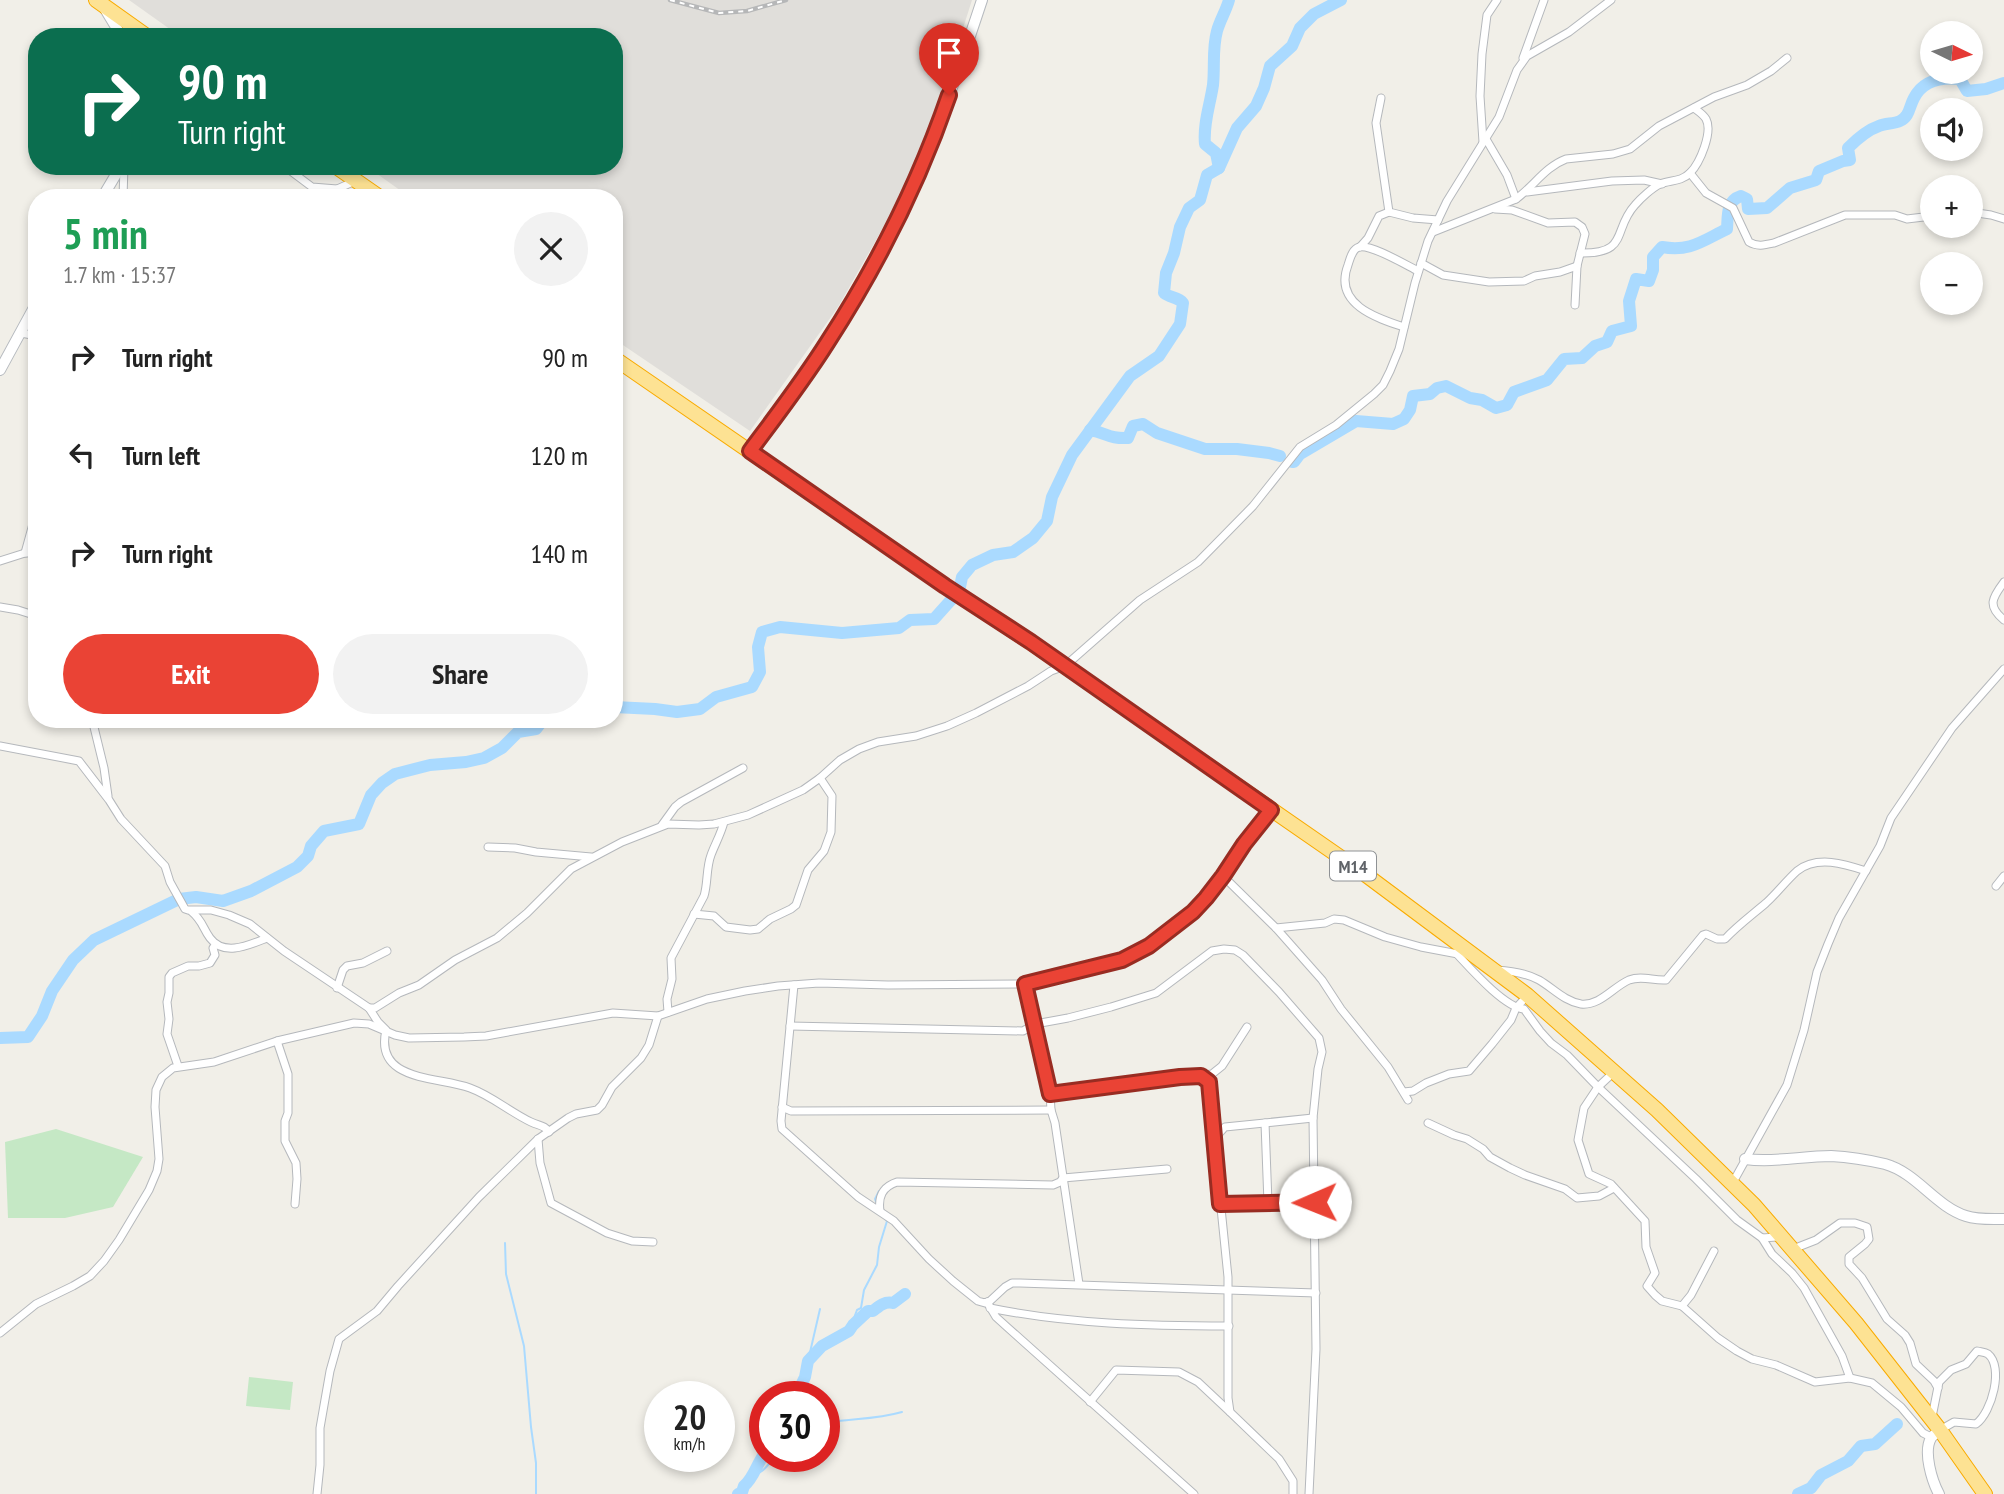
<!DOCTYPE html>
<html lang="en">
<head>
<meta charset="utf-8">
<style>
  body { margin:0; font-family:"PT Sans Narrow",sans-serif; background:#f2f2f2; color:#222; height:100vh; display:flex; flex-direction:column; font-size:26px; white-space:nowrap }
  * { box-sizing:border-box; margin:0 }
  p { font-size:23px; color:#767676 }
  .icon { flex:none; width:38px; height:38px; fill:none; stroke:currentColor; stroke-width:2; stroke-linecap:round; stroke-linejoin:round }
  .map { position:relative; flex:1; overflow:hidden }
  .side { position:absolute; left:28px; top:189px; width:595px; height:539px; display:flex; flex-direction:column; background:#fff; border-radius:28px; box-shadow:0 4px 10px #0003 }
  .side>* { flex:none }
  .hud { position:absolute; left:28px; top:28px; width:595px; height:147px; border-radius:28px; box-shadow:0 4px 10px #0003; background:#0b6e4f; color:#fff; overflow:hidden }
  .needle { width:46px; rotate:95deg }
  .buttons { position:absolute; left:1920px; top:21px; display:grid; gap:14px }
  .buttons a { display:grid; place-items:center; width:63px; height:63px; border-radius:50%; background:#fff; box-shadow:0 4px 10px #0003; font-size:35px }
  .speed { position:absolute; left:644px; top:1381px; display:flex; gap:14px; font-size:35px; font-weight:700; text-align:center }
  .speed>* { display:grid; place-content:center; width:91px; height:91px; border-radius:50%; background:#fff; box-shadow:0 4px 10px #0003; line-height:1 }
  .speed small { font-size:18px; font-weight:400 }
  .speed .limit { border:10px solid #d22; background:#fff; color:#111 }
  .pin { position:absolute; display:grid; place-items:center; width:60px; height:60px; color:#fff; margin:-72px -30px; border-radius:50% 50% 50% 0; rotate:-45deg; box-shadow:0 0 7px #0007 }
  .pin .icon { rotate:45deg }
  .me { position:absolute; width:77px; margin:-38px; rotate:269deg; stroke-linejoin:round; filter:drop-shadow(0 0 5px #0008) }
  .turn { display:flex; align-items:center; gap:24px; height:147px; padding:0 35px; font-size:32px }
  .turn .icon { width:91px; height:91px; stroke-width:2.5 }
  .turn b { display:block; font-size:49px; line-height:60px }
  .round { display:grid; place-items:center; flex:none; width:74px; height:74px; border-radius:37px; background:#f2f2f2 }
  .headline { display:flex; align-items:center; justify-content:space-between; height:119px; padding:0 35px }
  h1 { font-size:42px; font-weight:800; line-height:52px; color:#1e9e55 }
  .button { display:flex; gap:14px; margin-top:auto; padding:14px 35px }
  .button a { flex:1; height:80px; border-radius:42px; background:#ea4335; color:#fff; font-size:28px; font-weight:800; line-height:80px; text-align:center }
  .button a+a { background:#f2f2f2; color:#222 }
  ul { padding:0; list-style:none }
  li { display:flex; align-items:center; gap:21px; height:98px; padding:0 35px }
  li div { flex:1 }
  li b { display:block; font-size:26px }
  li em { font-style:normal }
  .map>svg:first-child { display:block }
  .industrial { fill:#e0deda }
  .green { fill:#c5e8c5 }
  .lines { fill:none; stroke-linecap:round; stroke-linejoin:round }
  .stream { stroke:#aadaff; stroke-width:2 }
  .river { stroke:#aadaff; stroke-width:12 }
  .street-casing { stroke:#b5b8bc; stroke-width:9 }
  .secondary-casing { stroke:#b6babf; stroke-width:12 }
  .highway-casing { stroke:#f9ab00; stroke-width:16 }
  .street { stroke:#fff; stroke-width:7 }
  .secondary { stroke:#fff; stroke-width:10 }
  .highway { stroke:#fde293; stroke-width:14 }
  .rail-casing { stroke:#b6b7b8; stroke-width:4.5 }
  .rail { stroke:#fff; stroke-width:2; stroke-dasharray:5; stroke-linecap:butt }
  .route-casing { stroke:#982c22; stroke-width:18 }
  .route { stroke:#ea4335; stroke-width:12 }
  .labels { text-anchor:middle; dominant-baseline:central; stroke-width:6; stroke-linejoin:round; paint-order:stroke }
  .shield { fill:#fff; stroke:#8f9295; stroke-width:2 }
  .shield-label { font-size:18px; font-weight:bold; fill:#5f6368 }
</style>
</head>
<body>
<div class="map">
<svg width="2004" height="1494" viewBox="0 0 2004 1494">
  <rect width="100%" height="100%" fill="#f1efe8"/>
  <polygon class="industrial" points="129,0 972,0 938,107 896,205 838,307 750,431 614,339 614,198 411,198 366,166 614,166 614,37 181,37"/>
  <g class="green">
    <polygon points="56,1129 143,1157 113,1207 65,1218 8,1218 5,1142"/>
    <polygon points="249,1377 293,1382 290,1410 246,1406"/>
  </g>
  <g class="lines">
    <g class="stream">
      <polyline points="876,1202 875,1199 879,1191"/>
      <polyline points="505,1243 506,1274 524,1346 531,1427 536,1463 536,1494"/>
      <polyline points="849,1331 857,1310 861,1308 864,1290 877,1265 879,1247 887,1221 885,1219"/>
      <polyline points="808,1361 820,1309"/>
      <path d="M824 1423C852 1418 874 1420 902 1412"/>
      <path d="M753 1474C764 1474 768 1463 776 1456"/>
    </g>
    <g class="river">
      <path d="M1219 168 1216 153 1205 144C1203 124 1210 105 1213 85 1215 66 1212 49 1217 31 1220 20 1226 11 1229 0"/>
      <path d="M1090 430C1107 433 1109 439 1128 438L1133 426 1143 424 1157 433 1205 449H1237L1269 453 1280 456"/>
      <path d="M1292 462H1294L1300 454 1356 421 1393 424 1404 419 1410 410 1413 396 1430 394 1437 388 1446 386 1470 398 1482 400 1496 408 1507 405 1514 392 1547 380 1564 359 1582 358 1595 346 1607 342 1612 331 1631 326 1629 301 1636 279 1649 281 1653 270V257L1662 247C1690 252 1702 241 1727 229 1728 215 1726 201 1741 196L1747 199 1748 209 1767 208 1790 188 1816 180 1819 171 1843 161 1850 160 1848 148C1857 139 1867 130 1879 126 1886 123 1894 124 1900 121 1910 116 1909 107 1914 98 1923 80 1942 77 1960 79L1967 91 1986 89 2004 83"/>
      <path d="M960 587 962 577 972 565 993 555 1013 552 1033 538 1047 521 1052 497 1072 455 1130 376 1159 356 1180 324 1183 303C1178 297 1170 298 1164 293L1166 273 1174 253 1180 227 1189 208 1200 200 1207 175 1219 168 1237 128 1256 106 1264 88 1270 66 1292 46 1300 28 1314 14 1341 0"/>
      <polyline points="614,707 655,709 677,712 700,709 716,697 752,687 760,672 758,647 762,632 780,627 842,633 899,628 910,620 934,619 951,600"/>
      <polyline points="0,1038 28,1037 42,1016 52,991 73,960 94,940 179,899 196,897 223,901 251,891 297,867 308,856 311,846 324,831 359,824 371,795 382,783 395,774 430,765 466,762 484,758 502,748 518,732 536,729 543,720 555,719"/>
      <path d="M796 1396 805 1377 808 1361 822 1346 849 1331 853 1325 868 1311H873C879 1306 885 1301 893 1303L905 1294"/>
      <path d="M738 1494 742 1492 744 1486C754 1478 757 1463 765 1453"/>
      <polyline points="1798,1494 1811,1488 1821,1475 1848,1461 1861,1446 1875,1444 1897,1424"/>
    </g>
    <g class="street-casing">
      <g id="street">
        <polyline points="1523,58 1544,0"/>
        <polyline points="1381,98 1376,123 1389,212 1413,218 1438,220"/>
        <polyline points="1486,139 1507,175 1516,199"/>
        <polyline points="1483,142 1480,96 1482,54 1487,15 1497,0"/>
        <polyline points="284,166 312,187 337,189 359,198"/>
        <path d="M1690 173 1706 193 1733 208 1749 242C1757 247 1765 245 1774 243L1845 215H1895L1907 219 1932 216"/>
        <polyline points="1527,192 1612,181 1644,180 1662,184"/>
        <polyline points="123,198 124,166"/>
        <polyline points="322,198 326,194 355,181"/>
        <polyline points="1495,209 1512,210 1548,223 1575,222 1582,227 1585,234 1577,266 1575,305"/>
        <polyline points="1970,212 1991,215 2004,219"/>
        <path d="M1433 232 1516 199C1534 186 1545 167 1566 159L1613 154 1630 149 1659 126 1714 97 1747 85 1771 71 1787 58"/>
        <polyline points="1360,247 1368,238 1379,216 1389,212"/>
        <path d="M1580 253C1630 254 1612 230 1635 205 1641 198 1652 188 1660 184 1670 180 1681 182 1690 173 1700 163 1713 132 1706 119 1703 114 1698 111 1694 108"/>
        <polyline points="1421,263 1443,275 1489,282 1524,281 1535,276 1560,272 1577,266"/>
        <path d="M1404 327C1376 318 1333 304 1348 265 1350 259 1352 249 1359 247 1371 244 1406 265 1418 271"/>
        <polyline points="21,333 37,336"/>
        <polyline points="25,553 36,513 36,506"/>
        <polyline points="0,561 25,553 37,553"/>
        <path d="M2004 582C1992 598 1987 606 2004 620"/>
        <polyline points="0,607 18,610 37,616"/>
        <polyline points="92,719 104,768 108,796"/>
        <path d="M0 746 79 761 109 800 121 819 165 866 170 882 185 909 188 910H211L229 915 250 924 284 951 369 1008 378 1022 386 1030C374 1082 437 1076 470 1088 492 1096 510 1112 531 1122 539 1126 545 1125 549 1132"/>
        <polyline points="662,825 675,807 681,802 743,768"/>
        <polyline points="488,847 515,848 536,852 591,857"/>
        <polyline points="1223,876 1276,928 1322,980 1341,1009 1388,1067 1408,1100"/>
        <polyline points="1996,886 2004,876"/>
        <path d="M191 911C203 921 202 927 210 938 224 957 249 945 267 938"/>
        <polyline points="694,914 714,916 726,927 750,930 758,929 770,919 791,909 796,905 808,870 824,851 831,832 832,796 820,778"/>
        <polyline points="1276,928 1325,923 1334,919 1344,920 1385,937 1421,947 1458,954"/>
        <path d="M1456 953C1471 969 1504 1007 1524 1009L1540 1031 1551 1043 1567 1055 1598 1087 1696 1179 1737 1220 1762 1238 1777 1237 1778 1235"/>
        <path d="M1497 970C1512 971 1526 973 1539 980 1553 988 1564 1001 1581 1004 1600 1006 1613 987 1629 980 1642 975 1653 981 1666 980L1703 935 1706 934 1717 939H1725C1737 926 1752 915 1766 903 1777 893 1786 881 1797 871 1817 855 1845 864 1866 871"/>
        <polyline points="1025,984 1050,1094 1051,1110 1055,1123 1079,1284"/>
        <polyline points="794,985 781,1121 782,1129 858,1197 894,1221 929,1259 953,1281 978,1301 985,1303 990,1301 1005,1287 1012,1283 1020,1283 1316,1293"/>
        <polyline points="337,988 343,970 347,966 363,963 387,951"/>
        <polyline points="369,1008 375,1008 399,993 419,985 455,960 497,938 527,913 571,869 622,842 668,824 699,825 714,824 748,815 803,790 820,778 840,760 859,749 878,742 916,736 947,726 976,713 1028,686 1051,671 1065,666 1140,600 1198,562 1253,506 1300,447 1336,425 1374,394 1383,385 1390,371 1399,349 1415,283 1428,241 1447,201 1499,117 1517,70 1527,56 1569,32 1611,0"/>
        <path d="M668 1012 667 999 672 979 671 958 704 896C708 883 706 868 711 855 715 844 721 834 724 822"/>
        <polyline points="790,1026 1023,1031 1035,1024 1068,1018 1111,1007 1156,993 1212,951 1224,949 1235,950 1243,955 1279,992 1319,1038 1322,1052 1318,1069 1313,1118 1316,1349 1309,1494"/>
        <polyline points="277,1041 288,1074 288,1113 285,1121 285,1141 296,1163 297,1179 295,1204"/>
        <polyline points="178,1066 167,1034 169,1019 167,1002 169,993 169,977 172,973 188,966 199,966 210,963 215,955 213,948 216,944"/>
        <polyline points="1615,1071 1598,1087 1584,1108 1578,1140 1589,1174 1611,1184 1645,1221 1646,1247 1655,1273 1647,1286 1655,1295 1662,1301 1682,1306 1718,1338 1737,1351 1752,1359 1776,1365 1815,1382 1850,1378 1872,1383 1901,1407 1923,1433 1931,1437"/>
        <polyline points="1201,1076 1207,1078 1211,1091 1214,1139 1228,1277 1228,1398 1230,1412 1279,1459 1293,1481 1293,1494"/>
        <polyline points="1404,1092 1413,1091 1426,1083 1449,1074 1469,1071 1492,1044 1511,1020 1516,1008 1527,996"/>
        <polyline points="1050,1094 1212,1074 1222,1066 1247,1027"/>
        <polyline points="782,1107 791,1111 1051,1110"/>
        <polyline points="1265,1123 1268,1203"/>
        <polyline points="1428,1123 1454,1135 1467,1139 1483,1149 1490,1157 1510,1168 1525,1175 1565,1189 1577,1198 1599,1196 1614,1188"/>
        <polyline points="538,1139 540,1163 551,1203 607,1233 632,1241 653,1242"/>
        <polyline points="1214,1139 1225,1127 1313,1118"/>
        <polyline points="1732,1184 1787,1085 1804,1030 1817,972 1828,944 1839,918 1880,846 1891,818 1952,728 2004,669"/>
        <polyline points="1220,1204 1315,1202"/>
        <path d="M880 1211C878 1197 882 1187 897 1182L1053 1185 1060 1182 1063 1178 1167 1169"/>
        <polyline points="1762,1238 1772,1254 1792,1273 1804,1288 1842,1356 1850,1378"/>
        <polyline points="1793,1249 1816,1240 1840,1223 1855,1223 1867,1227 1869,1239 1865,1244 1849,1257 1849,1264 1862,1278 1887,1319 1905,1335 1910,1343 1916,1364 1934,1381 1938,1388"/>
        <polyline points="987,1302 996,1317 1007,1327 1194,1494"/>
        <polyline points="1682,1306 1691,1295 1714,1251"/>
        <path d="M990 1308C1068 1324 1149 1326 1229 1326"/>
        <polyline points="0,1333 36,1304 73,1286 90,1276 104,1261 119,1240 149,1190 157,1171 159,1159 155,1107 156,1090 162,1077 173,1068 214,1062 277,1041 354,1023 369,1024 395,1035 409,1038 464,1037 486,1036 613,1013 658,1016 707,999 745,991 778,986 819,983 888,985 1025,984 1122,960 1149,946 1193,912 1206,898 1223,876 1244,844 1271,810"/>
        <polyline points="1090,1402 1116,1370 1179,1372 1198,1382 1230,1412"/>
        <path d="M1932 1417 1939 1382 1951 1370 1966 1364 1977 1351C1981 1352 1985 1352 1988 1354 2004 1367 1992 1412 1976 1424L1954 1422 1940 1430"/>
        <polyline points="317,1494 320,1465 320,1428 330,1371 339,1339 377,1311 398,1286 479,1197 538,1139 568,1118 576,1114 597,1110 602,1105 612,1087 641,1058 649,1045 658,1016"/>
      </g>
    </g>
    <g class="secondary-casing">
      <g id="secondary">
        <polyline points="105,9 122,37"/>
        <polyline points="102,198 121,166"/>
        <polyline points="0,370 37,302"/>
        <path d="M750 451C800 385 848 316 886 242 926 165 955 82 982 0"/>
        <path d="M1745 1159C1774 1163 1802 1156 1831 1156 1849 1157 1868 1160 1885 1164 1917 1173 1935 1206 1966 1216 1978 1220 1992 1219 2004 1219"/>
        <path d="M1939 1494C1932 1481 1923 1452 1931 1438 1932 1436 1938 1432 1940 1430"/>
      </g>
    </g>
    <g class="highway-casing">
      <g id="highway">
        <polyline points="96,0 148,37"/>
        <polyline points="335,166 381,198"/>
        <polyline points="614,358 945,586 1030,642 1366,875 1527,995 1657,1110 1754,1205 1856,1323 1940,1430 1985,1494"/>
      </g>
    </g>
    <use href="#street" class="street"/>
    <use href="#secondary" class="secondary"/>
    <use href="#highway" class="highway"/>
    <g class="rail-casing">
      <polyline id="rail" points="670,0 719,13 747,11 786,0"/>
    </g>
    <use href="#rail" class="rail"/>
  </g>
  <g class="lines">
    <g class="route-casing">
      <path id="route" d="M949 95C919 182 877 266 827 343 803 381 776 416 750 451L945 586 1031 642 1271 810 1244 844 1223 876 1206 898 1193 912 1149 946 1122 960 1025 984 1050 1094 1180 1077 1201 1076 1209 1082 1220 1204 1315 1202"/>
    </g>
    <use href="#route" class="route"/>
  </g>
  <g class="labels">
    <rect class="shield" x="1330" y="851.5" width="46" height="29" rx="5"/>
    <g class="shield-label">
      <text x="1353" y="866">M14</text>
    </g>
  </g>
</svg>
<div class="buttons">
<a><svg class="needle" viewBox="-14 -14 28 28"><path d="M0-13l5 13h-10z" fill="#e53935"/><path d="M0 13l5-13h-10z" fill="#767676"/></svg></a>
<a><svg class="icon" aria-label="sound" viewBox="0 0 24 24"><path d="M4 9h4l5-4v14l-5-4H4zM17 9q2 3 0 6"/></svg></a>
<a>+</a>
<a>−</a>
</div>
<div class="speed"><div>20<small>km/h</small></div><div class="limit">30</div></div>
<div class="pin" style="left:949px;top:95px;background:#d93025"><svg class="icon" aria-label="arrive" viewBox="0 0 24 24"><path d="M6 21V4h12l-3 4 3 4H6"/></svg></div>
<svg class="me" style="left:1315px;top:1202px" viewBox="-20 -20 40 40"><circle r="19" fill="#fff"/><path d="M0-13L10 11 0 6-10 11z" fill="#ea4335"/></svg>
<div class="hud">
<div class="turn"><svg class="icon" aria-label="right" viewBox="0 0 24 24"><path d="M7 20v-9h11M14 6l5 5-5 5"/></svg><div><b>90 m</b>Turn right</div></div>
</div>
<section class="side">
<div class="headline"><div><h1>5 min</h1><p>1.7 km · 15:37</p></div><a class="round"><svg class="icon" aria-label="close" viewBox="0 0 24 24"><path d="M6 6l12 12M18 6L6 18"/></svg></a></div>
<ul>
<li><svg class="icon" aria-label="right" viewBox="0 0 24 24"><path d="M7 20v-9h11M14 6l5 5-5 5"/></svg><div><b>Turn right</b></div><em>90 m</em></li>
<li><svg class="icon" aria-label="left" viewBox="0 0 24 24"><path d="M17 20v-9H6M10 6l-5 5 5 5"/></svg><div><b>Turn left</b></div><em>120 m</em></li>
<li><svg class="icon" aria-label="right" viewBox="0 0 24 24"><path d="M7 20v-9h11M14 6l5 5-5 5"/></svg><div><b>Turn right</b></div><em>140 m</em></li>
</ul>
<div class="button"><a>Exit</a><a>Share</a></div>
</section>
</div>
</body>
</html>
